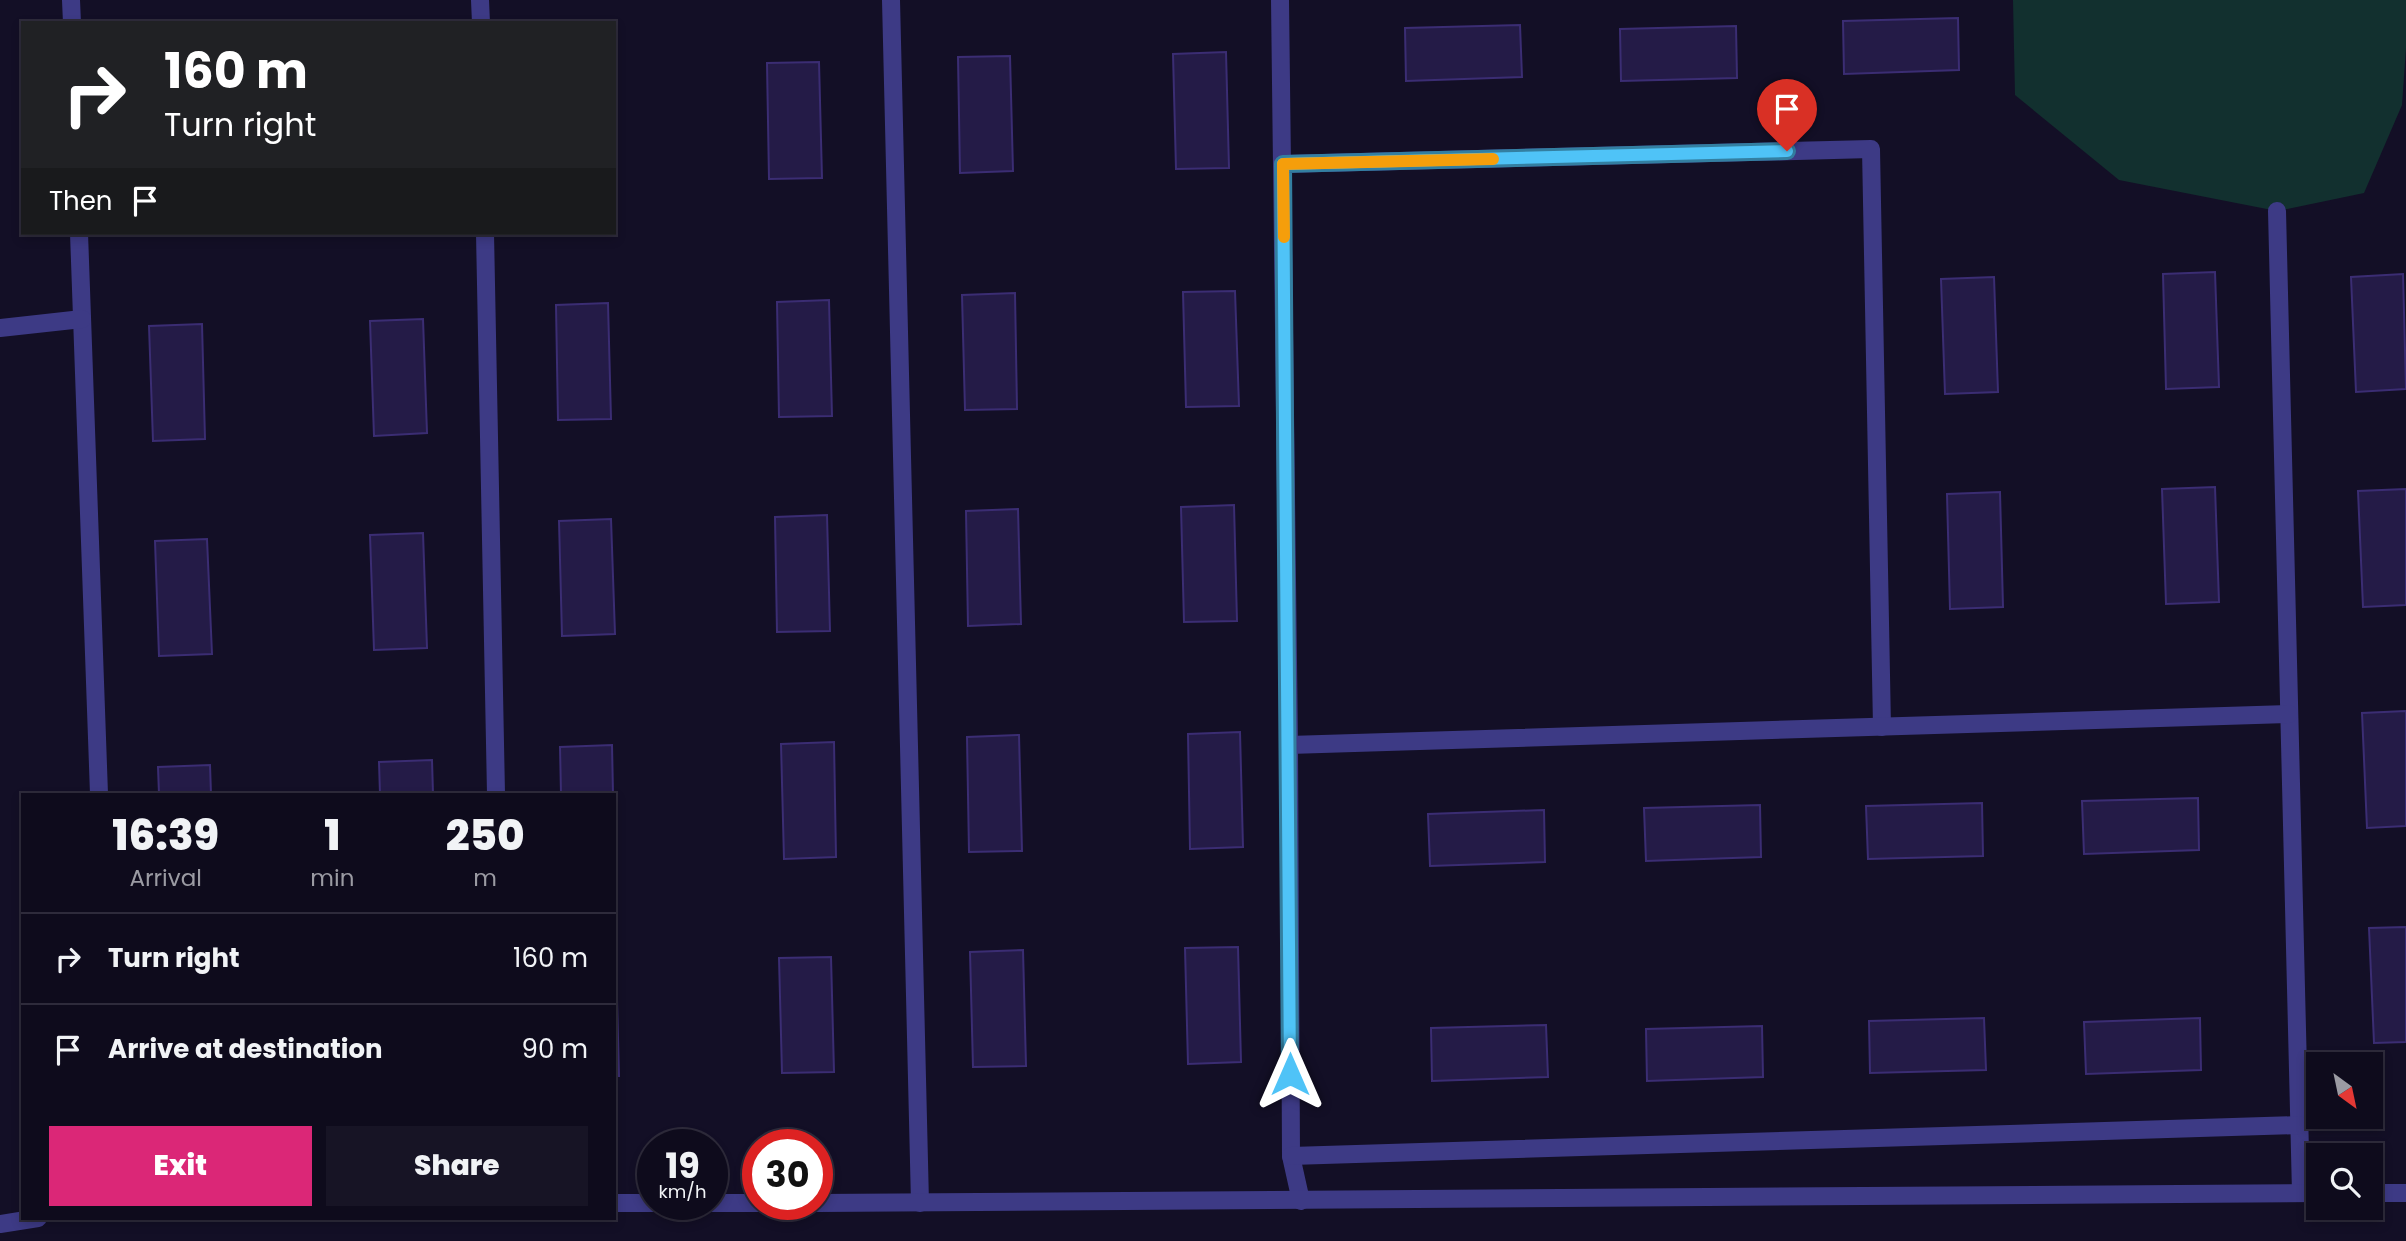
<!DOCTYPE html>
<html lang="en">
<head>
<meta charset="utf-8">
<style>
  body { margin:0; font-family:Poppins,sans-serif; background:#171425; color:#f1f3f6; height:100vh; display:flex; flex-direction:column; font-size:26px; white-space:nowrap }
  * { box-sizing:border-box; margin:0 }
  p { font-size:23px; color:#9b9ba3 }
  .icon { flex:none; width:38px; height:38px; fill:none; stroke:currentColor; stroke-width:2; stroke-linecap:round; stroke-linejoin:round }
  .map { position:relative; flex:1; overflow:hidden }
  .sheet { position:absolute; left:21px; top:793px; width:595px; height:427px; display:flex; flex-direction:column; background:#0e0b1c; border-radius:0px; box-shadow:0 4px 10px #0003,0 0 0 2px #2e2b3b }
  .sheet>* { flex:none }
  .top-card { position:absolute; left:21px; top:21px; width:595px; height:214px; border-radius:0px; box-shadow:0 4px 10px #0003,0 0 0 2px #2e2b3b; background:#202124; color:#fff; overflow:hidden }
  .needle { width:46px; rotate:147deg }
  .controls { position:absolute; left:2306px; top:1052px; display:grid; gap:14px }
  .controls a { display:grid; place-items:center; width:77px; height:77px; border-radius:0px; background:#0e0b1c; box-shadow:0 4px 10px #0003,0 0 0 2px #2e2b3b; font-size:35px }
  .speed { position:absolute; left:637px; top:1129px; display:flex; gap:14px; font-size:35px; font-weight:700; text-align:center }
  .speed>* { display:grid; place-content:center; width:91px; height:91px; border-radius:50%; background:#0e0b1c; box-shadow:0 4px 10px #0003,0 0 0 2px #2e2b3b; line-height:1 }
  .speed small { font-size:18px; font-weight:400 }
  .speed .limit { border:10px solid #d22; background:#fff; color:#111 }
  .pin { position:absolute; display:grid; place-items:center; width:60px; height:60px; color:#fff; margin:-72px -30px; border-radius:50% 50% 50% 0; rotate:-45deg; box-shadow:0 0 7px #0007 }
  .pin .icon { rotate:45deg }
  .me { position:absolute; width:77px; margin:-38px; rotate:0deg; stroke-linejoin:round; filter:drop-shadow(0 0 5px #0008) }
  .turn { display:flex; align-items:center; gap:24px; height:147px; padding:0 28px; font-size:32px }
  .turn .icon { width:91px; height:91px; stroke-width:2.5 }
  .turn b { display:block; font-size:49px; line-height:60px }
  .then { display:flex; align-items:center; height:66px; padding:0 28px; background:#0003; gap:14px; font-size:26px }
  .eta { display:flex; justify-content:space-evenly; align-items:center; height:119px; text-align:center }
  .eta b { font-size:42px; font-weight:800; line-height:49px }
  .cta { display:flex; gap:14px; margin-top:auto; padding:14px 28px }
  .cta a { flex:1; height:80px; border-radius:0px; background:#db2777; color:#fff; font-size:28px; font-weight:800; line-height:80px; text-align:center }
  .cta a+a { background:#171425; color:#f1f3f6 }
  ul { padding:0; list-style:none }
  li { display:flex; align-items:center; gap:21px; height:91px; padding:0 28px; border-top:2px solid #2e2b3b }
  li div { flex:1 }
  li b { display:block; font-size:26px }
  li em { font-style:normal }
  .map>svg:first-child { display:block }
  .green { fill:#12302f }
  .building { fill:#241b47; stroke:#3b2d73; stroke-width:2 }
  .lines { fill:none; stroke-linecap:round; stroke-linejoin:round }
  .minor { stroke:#3d3a85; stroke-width:18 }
  .route-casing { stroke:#337fa1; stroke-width:18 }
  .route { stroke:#4fc3f7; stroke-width:12 }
  .slow { stroke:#f59e0b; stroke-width:12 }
</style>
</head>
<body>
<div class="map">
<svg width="2406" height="1241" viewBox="0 0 2406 1241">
  <rect width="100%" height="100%" fill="#130f26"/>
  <polygon class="green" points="2013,0 2406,0 2406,48 2402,105 2364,193 2277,211 2119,180 2015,95"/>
  <g class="building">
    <polygon points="1958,18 1959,70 1844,74 1843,21"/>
    <polygon points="1520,25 1522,77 1406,81 1405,28"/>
    <polygon points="1736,26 1737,78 1621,81 1620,29"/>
    <polygon points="1226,52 1229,168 1176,169 1173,54"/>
    <polygon points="1010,56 1013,171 960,173 958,57"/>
    <polygon points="819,62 822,178 769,179 767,63"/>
    <polygon points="2215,272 2219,387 2166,389 2163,274"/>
    <polygon points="2403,274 2406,389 2356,392 2351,277"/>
    <polygon points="1994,277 1998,392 1945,394 1941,279"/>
    <polygon points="1235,291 1239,406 1186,407 1183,292"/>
    <polygon points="1015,293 1017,409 965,410 962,295"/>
    <polygon points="829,300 832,416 779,417 777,302"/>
    <polygon points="608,303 611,419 558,420 556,305"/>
    <polygon points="423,319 427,433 374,436 370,321"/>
    <polygon points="202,324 205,439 153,441 149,326"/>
    <polygon points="2215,487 2219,602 2166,604 2162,489"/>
    <polygon points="2406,489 2406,605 2363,607 2358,491"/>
    <polygon points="2000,492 2003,607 1950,609 1947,494"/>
    <polygon points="1234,505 1237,621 1184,622 1181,507"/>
    <polygon points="1018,509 1021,624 968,626 966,511"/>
    <polygon points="827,515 830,631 777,632 775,517"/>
    <polygon points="611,519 615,634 562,636 559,521"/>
    <polygon points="423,533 427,648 374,650 370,535"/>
    <polygon points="207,539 212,654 159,656 155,541"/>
    <polygon points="2406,711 2406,826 2367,828 2362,713"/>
    <polygon points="1240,732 1243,847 1190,849 1188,734"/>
    <polygon points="1019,735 1022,851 969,852 967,737"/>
    <polygon points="834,742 836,857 784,859 781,744"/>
    <polygon points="612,745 613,794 561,794 560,747"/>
    <polygon points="432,760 433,794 380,794 379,762"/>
    <polygon points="210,765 211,794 159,794 158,767"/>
    <polygon points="2198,798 2199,850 2084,854 2082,801"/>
    <polygon points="1982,803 1983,856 1868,859 1866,806"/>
    <polygon points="1760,805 1761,857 1646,861 1644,808"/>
    <polygon points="1544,810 1545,862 1430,866 1428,814"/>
    <polygon points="2406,927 2406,1042 2374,1043 2369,928"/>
    <polygon points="1238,947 1241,1062 1188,1064 1185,948"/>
    <polygon points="1023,950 1026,1066 973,1067 970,952"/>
    <polygon points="831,957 834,1072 782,1073 779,958"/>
    <polygon points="614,960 616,960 619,1076 614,1076"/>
    <polygon points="1984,1018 1986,1070 1870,1073 1869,1021"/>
    <polygon points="2200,1018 2201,1070 2086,1074 2084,1022"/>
    <polygon points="1546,1025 1548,1077 1432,1081 1431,1028"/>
    <polygon points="1762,1026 1763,1077 1647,1081 1646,1029"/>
  </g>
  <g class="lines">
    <g class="minor">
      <polyline points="71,0 72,23"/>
      <polyline points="480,0 481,23"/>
      <polyline points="891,0 920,1203"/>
      <polyline points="1280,0 1289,745 1291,1156 1301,1201"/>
      <polyline points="1283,164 1871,149 1882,727"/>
      <polyline points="2277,211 2301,1193"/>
      <polyline points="79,233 99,794"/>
      <polyline points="485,233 496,794"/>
      <polyline points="0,328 82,319"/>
      <polyline points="1289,745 2289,714"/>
      <polyline points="1291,1156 2299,1125"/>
      <polyline points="2371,1193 2406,1193"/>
      <polyline points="614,1203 653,1203"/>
      <polyline points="712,1203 758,1203"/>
      <polyline points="817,1203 2319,1193"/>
      <polyline points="0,1224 38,1218"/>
    </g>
  </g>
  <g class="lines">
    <g class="route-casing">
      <polyline id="route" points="1290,1074 1283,164 1787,151"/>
    </g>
    <use href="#route" class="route"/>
    <polyline class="slow" points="1284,237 1283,164 1493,159"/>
  </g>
</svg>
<div class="controls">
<a><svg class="needle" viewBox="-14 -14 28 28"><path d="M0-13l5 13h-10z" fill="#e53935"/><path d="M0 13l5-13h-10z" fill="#9b9ba3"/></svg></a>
<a><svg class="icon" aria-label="search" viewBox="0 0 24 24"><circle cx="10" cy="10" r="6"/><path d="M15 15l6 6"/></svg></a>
</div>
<div class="speed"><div>19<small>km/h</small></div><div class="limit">30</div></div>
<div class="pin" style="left:1787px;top:151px;background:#d93025"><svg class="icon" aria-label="arrive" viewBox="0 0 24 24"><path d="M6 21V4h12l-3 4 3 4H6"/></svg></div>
<svg class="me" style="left:1290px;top:1074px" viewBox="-20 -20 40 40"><path d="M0-17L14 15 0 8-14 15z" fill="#4fc3f7" stroke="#fff" stroke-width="4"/></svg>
<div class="top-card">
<div class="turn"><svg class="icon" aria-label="right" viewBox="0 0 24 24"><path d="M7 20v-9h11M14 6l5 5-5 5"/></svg><div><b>160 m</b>Turn right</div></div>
<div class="then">Then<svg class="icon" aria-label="arrive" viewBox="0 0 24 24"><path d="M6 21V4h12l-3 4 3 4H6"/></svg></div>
</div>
<section class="sheet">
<div class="eta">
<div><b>16:39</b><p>Arrival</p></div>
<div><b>1</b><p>min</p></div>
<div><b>250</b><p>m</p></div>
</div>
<ul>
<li><svg class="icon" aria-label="right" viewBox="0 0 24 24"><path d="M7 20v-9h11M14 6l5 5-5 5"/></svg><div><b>Turn right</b></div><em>160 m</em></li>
<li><svg class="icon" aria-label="arrive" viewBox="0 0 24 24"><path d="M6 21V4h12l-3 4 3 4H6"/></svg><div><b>Arrive at destination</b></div><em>90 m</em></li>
</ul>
<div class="cta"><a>Exit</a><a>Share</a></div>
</section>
</div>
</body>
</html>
